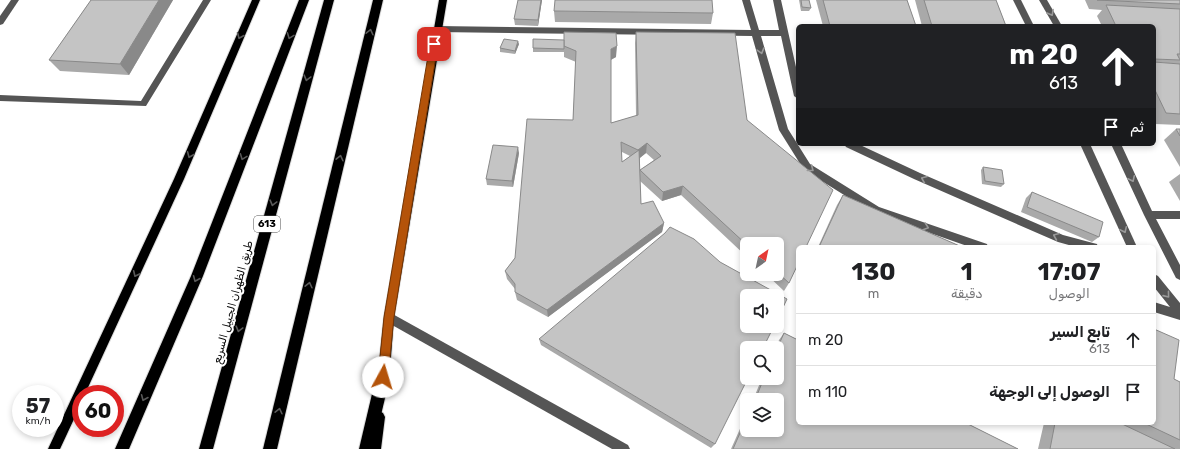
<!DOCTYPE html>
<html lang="ar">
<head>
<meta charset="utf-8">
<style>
  body { margin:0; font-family:Rubik,Vazirmatn,sans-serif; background:#f2f2f2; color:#202124; direction:rtl; height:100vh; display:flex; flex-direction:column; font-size:15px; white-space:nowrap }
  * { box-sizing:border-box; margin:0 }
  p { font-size:13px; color:#757577 }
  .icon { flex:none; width:22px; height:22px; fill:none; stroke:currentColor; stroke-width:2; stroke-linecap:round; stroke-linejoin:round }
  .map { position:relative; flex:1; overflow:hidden; direction:ltr }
  .drawer { position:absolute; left:796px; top:245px; width:360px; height:180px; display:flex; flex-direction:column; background:#fff; border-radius:6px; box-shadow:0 2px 6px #0003; direction:rtl }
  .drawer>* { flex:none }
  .top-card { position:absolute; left:796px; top:24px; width:360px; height:122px; border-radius:6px; box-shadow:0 2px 6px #0003; direction:rtl; background:#202124; color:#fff; overflow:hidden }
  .needle { width:26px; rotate:33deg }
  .buttons { position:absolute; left:740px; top:237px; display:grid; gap:8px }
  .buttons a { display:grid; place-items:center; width:44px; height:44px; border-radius:6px; background:#fff; box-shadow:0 2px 6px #0003; font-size:20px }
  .speed { position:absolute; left:12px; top:385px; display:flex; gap:8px; font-size:20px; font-weight:700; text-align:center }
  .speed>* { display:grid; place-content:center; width:52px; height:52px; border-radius:50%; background:#fff; box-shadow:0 2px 6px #0003; line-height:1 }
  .speed small { font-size:10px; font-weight:400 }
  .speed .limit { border:6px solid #d22; background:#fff; color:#111 }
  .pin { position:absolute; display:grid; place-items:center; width:34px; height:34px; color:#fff; margin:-17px; border-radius:8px; box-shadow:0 2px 6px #0006 }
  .me { position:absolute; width:44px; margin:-22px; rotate:6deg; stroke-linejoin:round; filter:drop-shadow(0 0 3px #0008) }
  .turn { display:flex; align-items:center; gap:14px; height:84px; padding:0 12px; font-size:18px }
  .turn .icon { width:52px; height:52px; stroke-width:2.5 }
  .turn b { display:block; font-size:28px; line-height:34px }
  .then { display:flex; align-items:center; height:38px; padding:0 12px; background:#0003; gap:8px; font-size:15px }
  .eta { display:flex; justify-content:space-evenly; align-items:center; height:68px; text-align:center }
  .eta b { font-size:24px; font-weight:700; line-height:28px }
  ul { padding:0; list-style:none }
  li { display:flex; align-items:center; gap:12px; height:52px; padding:0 12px; border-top:1px solid #e0e0e0 }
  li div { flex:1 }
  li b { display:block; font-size:15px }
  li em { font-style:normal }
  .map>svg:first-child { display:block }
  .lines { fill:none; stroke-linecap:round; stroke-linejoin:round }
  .major-casing { stroke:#dbdbdb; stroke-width:2 }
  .highway-casing { stroke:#dbdbdb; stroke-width:2 }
  .minor { fill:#555; fill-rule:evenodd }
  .major { fill:#000; fill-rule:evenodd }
  .highway { fill:#000; fill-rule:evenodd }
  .wall { fill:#a9a9a9; fill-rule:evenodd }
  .shaded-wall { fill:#898989 }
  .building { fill:#c4c4c4; stroke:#898989 }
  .oneway { stroke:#999 }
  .oneway2 { stroke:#595959 }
  .route { fill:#b45309; stroke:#753606 }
  .labels { text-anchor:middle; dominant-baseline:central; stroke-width:4; stroke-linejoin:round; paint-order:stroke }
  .shield { fill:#fff; stroke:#4c4c4c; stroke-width:1 }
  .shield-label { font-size:10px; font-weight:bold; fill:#000 }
  .street-label { font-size:11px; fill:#000; stroke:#fff }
</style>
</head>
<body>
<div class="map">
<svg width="1180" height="449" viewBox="0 0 1180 449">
  <rect width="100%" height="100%" fill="#fff"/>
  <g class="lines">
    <g class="major-casing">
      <g id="major">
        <polygon points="252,0 260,0 184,179 85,394 81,394 81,404 60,449 48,449 174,179"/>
        <polygon points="439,0 447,0 394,317 389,383 387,387 383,389 379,387 377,383 384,317"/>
        <polygon points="379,411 383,413 385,417 381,449 369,449 373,417 375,413"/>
      </g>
    </g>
    <g class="highway-casing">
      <g id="highway">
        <polygon points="299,0 309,0 203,276 129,449 115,449 191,276"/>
        <polygon points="324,0 334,0 213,449 199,449"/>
        <polygon points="373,0 383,0 277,449 263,449"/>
        <polygon points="383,370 388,372 390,377 373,449 359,449 376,377 378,372"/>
      </g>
    </g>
    <g class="minor">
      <polygon points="11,0 19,0 3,24 0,25 0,16"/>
      <polygon points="203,0 211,0 146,106 0,101 0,95 141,101"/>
      <polygon points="742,0 750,0 759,30 779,30 773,0 781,0 798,76 798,99 794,96 781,36 761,36 788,129 810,164 879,207 987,244 988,247 970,247 873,213 804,170 779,130 752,36 437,32 433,29 437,26 751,30"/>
      <polygon points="1013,0 1021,0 1034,26 1026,26"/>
      <polygon points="1039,0 1047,0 1062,26 1054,26"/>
      <polygon points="844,144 858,144 920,173 1063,235 1093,243 1097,244 1098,247 1076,247 1058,242 914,179 846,147"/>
      <polygon points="1080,144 1090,144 1137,247 1127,247"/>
      <polygon points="1111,144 1121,144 1152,211 1180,211 1180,219 1156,219 1180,265 1180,280 1176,278 1144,215"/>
      <polygon points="1154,274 1158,276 1180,303 1180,320 1154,312 1154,302 1170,307 1154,287"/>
      <polygon points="389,312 628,445 630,449 612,449 385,321 384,317 385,313"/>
    </g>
    <use href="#major" class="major"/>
    <use href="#highway" class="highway"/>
  </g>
  <g class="wall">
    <polygon points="91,0 173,0 129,75 60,71 49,60"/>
    <polygon points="542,0 538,26 515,25 514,19"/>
    <polygon points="799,0 809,0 811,8 809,11 801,11"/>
    <polygon points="816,0 907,0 916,26 823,26"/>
    <polygon points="915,0 996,0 1006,26 922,26"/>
    <polygon points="1085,0 1180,0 1180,125 1155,124 1154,123 1154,26 1102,26 1097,16 1102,10 1089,9"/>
    <polygon points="554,11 713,13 711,24 555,22"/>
    <path d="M636 32 747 120 789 283 784 291 766 274H777V244H747V257L681 195 662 201 640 181 641 204 664 223 662 232 548 317 517 300 515 292V289L507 279 505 271 515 258 573 120 576 62 564 57V50V52H533V39L616 57 611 60V123L636 116 635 43ZM622 152 630 156 622 162ZM646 153 654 160 640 170V158Z"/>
    <polygon points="519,44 515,54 500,52 500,48"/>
    <polygon points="1176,129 1180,129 1180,167 1164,140"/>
    <polygon points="519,153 513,187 487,185 486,179"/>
    <polygon points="983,167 1004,184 1001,187 982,184 981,170"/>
    <polygon points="1180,174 1180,201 1169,182"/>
    <polygon points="1032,192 1099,237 1092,242 1021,212 1026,198"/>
    <polygon points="843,195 962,247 818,247 837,205"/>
    <polygon points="798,290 798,296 796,295"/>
    <polygon points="784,333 1018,449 731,449 747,413 747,430 777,400 753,400 762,378 777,378 777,348 776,348 779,340"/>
    <polygon points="539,339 715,444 711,448 541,345"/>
    <polygon points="1174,379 1180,382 1180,449 1038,449 1044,423 1154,423"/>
  </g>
  <g class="shaded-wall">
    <polygon points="159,0 173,0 129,75 120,64"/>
    <polygon points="541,0 542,0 538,26 538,20"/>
    <polygon points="518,41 519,44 515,54 515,51"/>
    <polygon points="617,46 616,57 610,60 611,49"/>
    <polygon points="647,143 646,153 637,160 638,150"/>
    <polygon points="518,147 519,153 513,187 512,181"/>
    <polygon points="683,186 681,195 662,201 663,192"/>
    <polygon points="664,223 662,232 548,317 547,310"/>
  </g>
  <g class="building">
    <polygon points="91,0 159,0 120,64 49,60"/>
    <polygon points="518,0 541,0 538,20 514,19"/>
    <polygon points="555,0 712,0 713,13 554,11"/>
    <polygon points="801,0 809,0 811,8 802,7"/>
    <polygon points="823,0 907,0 916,26 830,26"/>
    <polygon points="924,0 996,0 1006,26 932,26"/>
    <polygon points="1097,0 1180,0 1180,4"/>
    <polygon points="1106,5 1180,9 1180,54 1177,54 1180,60 1154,59 1154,26 1116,26"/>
    <polygon points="564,32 616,33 617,46 611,49 611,123 638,115 636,32 735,33 747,120 833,190 806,247 798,247 798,264 789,283 777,272 777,244 747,244 747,245 683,186 663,192 640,170 661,156 647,143 638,150 621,142 622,162 639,150 641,204 653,201 664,223 547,310 515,292 515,284 505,271 515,258 527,119 573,120 576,51 564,46"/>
    <polygon points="504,39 518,41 515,51 500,48"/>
    <polygon points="533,39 564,40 564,49 533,48"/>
    <polygon points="1154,62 1180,64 1180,114 1166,113 1154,88"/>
    <polygon points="1176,129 1180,129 1180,136"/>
    <polygon points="493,145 518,147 512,181 486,179"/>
    <polygon points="983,167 1002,170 1004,184 985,181"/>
    <polygon points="1032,192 1103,222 1099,237 1027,207"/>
    <polygon points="843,195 962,247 819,247"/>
    <polygon points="670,227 694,239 720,262 787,299 777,320 777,296 747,296 747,326 774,326 763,348 747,348 747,378 748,378 715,444 539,339 665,233"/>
    <polygon points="1154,329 1179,340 1174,379 1180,382 1180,440 1144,423 1154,423"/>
    <polygon points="784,333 798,340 798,423 966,423 1018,449 733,449 747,417 747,430 777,430 777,400 755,400 764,378 777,378 777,349"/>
    <polygon points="1055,423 1120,423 1175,449 1050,449"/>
  </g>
  <defs><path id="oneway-chevron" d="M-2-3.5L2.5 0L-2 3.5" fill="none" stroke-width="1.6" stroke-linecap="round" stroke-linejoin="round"/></defs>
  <g class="oneway">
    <use href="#oneway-chevron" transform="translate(1051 13) rotate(61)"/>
    <use href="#oneway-chevron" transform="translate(761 51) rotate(74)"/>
    <use href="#oneway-chevron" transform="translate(811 169) rotate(38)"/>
    <use href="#oneway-chevron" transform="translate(924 179) rotate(-157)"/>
    <use href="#oneway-chevron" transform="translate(1132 179) rotate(65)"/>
    <use href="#oneway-chevron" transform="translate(926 227) rotate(19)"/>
    <use href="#oneway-chevron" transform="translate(1124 230) rotate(65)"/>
    <use href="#oneway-chevron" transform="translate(1056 236) rotate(-157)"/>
    <use href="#oneway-chevron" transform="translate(1167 295) rotate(51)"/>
  </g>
  <g class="oneway2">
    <use href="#oneway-chevron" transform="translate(370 32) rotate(-77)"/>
    <use href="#oneway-chevron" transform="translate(240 36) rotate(113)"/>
    <use href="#oneway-chevron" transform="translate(290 36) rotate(111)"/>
    <use href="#oneway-chevron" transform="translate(307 78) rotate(105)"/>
    <use href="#oneway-chevron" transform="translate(190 155) rotate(113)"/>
    <use href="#oneway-chevron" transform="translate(243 157) rotate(111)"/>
    <use href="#oneway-chevron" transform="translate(340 158) rotate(-77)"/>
    <use href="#oneway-chevron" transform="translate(273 203) rotate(105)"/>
    <use href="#oneway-chevron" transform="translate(136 274) rotate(115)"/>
    <use href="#oneway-chevron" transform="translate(196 279) rotate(113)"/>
    <use href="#oneway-chevron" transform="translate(309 285) rotate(-77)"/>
    <use href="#oneway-chevron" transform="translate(239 329) rotate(105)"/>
    <use href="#oneway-chevron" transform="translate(144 398) rotate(113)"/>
    <use href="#oneway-chevron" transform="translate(279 411) rotate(-77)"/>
  </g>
  <polygon class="route" points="434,41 438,44 394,317 388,377 387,380 383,382 380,380 378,377 384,317 430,44"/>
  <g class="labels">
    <rect class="shield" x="254" y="216" width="26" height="16" rx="3"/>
    <g class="shield-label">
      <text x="267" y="224">613</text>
    </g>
    <g class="street-label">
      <text transform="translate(233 302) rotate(-75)">طريق الظهران الجبيل السريع</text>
    </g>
  </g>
</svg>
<div class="buttons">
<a><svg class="needle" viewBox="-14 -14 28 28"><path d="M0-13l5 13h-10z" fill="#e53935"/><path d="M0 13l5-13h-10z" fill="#757577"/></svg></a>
<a><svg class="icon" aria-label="sound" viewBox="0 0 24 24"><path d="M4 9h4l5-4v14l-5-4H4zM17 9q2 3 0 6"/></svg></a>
<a><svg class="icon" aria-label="search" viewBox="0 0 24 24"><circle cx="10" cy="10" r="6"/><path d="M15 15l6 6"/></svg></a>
<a><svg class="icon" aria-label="layers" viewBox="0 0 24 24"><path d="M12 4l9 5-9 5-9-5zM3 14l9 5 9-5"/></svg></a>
</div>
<div class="speed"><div>57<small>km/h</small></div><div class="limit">60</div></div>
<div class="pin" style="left:434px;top:44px;background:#d93025"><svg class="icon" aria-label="arrive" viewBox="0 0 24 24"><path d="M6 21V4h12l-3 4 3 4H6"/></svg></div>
<svg class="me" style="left:383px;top:377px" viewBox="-20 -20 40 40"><circle r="19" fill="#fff"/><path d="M0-13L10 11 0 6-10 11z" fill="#b45309"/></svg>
<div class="top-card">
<div class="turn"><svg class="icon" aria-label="ahead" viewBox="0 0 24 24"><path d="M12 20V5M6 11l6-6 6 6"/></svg><div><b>20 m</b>613</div></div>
<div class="then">ثم<svg class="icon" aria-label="arrive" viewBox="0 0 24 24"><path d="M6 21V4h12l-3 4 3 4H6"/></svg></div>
</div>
<section class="drawer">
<div class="eta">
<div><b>17:07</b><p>الوصول</p></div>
<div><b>1</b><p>دقيقة</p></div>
<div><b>130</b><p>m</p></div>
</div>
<ul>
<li><svg class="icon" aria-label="ahead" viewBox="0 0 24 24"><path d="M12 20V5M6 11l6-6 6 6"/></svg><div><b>تابع السير</b><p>613</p></div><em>20 m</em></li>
<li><svg class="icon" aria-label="arrive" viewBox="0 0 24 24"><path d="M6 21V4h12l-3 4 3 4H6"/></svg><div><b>الوصول إلى الوجهة</b></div><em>110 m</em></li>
</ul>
</section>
</div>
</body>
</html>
